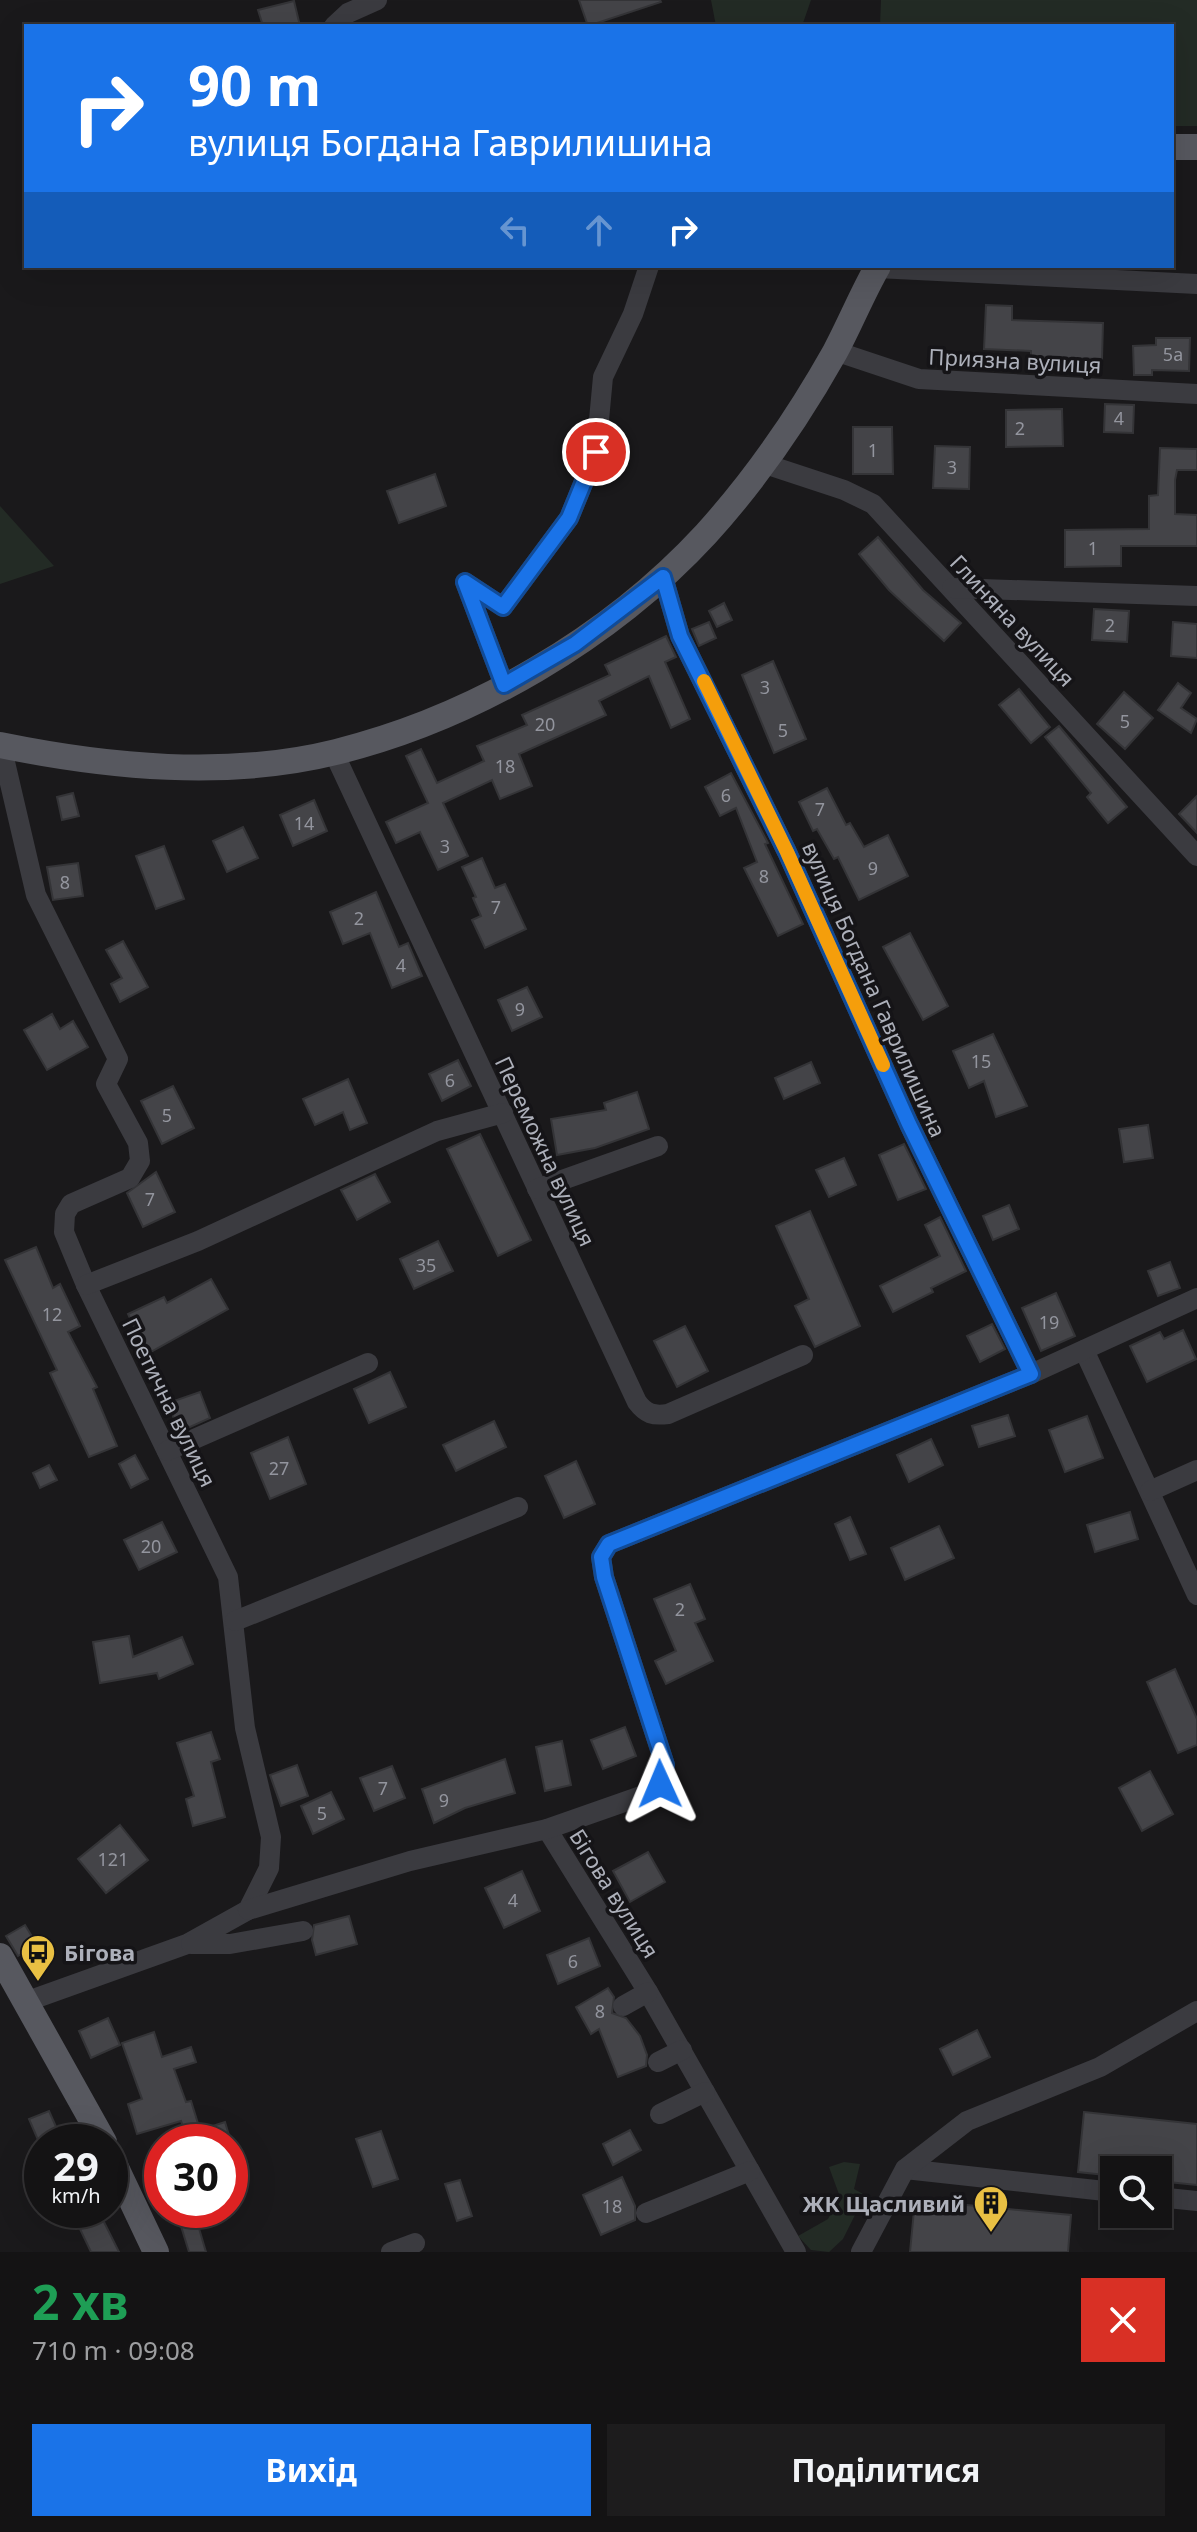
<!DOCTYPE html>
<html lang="uk">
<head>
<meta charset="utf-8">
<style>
  body { margin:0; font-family:"Noto Sans",sans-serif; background:#1d1c1d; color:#f1f3f6; height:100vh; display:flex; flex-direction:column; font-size:30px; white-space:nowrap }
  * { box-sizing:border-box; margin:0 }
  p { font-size:26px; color:#9d9ea0 }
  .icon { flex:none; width:44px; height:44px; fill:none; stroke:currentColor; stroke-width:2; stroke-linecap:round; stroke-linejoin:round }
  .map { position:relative; height:2252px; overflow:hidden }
  .side { display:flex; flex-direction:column; background:#141314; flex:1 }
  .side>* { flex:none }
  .guide { position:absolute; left:24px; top:24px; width:1150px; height:244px; border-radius:0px; box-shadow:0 8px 32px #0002,0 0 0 2px #333234; background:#1a73e8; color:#fff; overflow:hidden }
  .tools { position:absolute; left:1100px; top:2156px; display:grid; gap:16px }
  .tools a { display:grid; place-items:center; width:72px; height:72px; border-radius:0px; background:#141314; box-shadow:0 8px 32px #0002,0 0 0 2px #333234; font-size:40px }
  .speed { position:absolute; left:24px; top:2124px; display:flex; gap:16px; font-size:40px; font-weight:700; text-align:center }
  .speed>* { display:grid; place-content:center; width:104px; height:104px; border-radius:50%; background:#141314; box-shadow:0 8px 32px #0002,0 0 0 2px #333234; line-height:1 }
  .speed small { font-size:20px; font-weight:400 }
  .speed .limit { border:12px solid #d22; background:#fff; color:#111 }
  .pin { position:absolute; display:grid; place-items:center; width:68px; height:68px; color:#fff; margin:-34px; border:4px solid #fff; border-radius:50%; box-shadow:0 2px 8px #0007 }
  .me { position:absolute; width:88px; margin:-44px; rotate:359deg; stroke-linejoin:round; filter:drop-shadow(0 0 6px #0008) }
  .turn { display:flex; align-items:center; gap:28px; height:168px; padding:0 32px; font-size:36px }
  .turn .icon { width:104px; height:104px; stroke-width:2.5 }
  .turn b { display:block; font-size:56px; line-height:68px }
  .lanes { display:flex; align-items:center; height:76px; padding:0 32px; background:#0003; justify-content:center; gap:40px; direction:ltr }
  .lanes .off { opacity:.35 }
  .round { display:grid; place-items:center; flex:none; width:84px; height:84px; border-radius:0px; background:#1d1c1d }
  .head { display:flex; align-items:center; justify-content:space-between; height:136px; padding:0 32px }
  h1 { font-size:48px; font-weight:700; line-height:60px; color:#1e9e55 }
  .button { display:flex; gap:16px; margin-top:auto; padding:16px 32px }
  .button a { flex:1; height:92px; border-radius:0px; background:#1a73e8; color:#fff; font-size:32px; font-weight:700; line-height:92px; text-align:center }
  .button a+a { background:#1d1c1d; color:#f1f3f6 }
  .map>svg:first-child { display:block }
  .green { fill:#232b25 }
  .building { fill:#444448; stroke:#343437; stroke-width:2 }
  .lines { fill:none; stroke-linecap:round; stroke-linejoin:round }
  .minor { stroke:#3b3b40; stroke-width:20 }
  .major { stroke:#57585f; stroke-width:26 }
  .route-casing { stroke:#114b97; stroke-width:20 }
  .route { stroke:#1a73e8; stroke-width:14 }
  .slow { stroke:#f59e0b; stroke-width:14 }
  .labels { text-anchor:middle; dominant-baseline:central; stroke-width:7; stroke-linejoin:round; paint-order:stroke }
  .number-label { font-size:18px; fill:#93959e }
  .street-label { font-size:22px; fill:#adb0ba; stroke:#151417 }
  .poi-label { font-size:22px; font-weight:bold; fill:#adb0ba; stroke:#151417; text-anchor:start }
</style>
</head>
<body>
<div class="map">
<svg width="1197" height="2252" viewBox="0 0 1197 2252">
  <rect width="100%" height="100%" fill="#1a191b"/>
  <g class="green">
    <polygon points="711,0 811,0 802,26 716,26"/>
    <polygon points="881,0 1197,0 1197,126 1172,126 1172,26 880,26"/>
    <polygon points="0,506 54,566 0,584"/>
    <polygon points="844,2162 860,2164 854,2189 865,2195 843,2239 829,2252 811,2250 798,2236 828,2219 840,2197 829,2167"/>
  </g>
  <g class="building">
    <polygon points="579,0 660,0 661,2 588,26"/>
    <polygon points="294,1 300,26 263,26 258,10"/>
    <polygon points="986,305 1012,306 1012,320 1103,323 1102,359 1031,357 1031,351 984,349"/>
    <polygon points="1156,338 1190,338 1189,371 1152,370 1152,375 1134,375 1133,346 1156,345"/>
    <polygon points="1105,404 1134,405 1133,433 1104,432"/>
    <polygon points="1062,409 1063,446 1006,447 1006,410"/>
    <polygon points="853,427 892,427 893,474 853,474"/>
    <polygon points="935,446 970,447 969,489 933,488"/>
    <polygon points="1160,448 1197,449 1197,470 1177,470 1175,480 1175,514 1197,515 1197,546 1121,546 1121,566 1065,567 1065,530 1149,529 1149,496 1158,495"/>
    <polygon points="435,474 446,506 399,523 387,491"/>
    <polygon points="878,537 923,590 961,623 944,641 889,590 859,554"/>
    <polygon points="724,603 732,620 717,627 709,611"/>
    <polygon points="1094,609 1129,611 1127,642 1092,640"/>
    <polygon points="709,622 716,638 699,646 692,629"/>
    <polygon points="1173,622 1197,624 1197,658 1171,656"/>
    <polygon points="666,636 676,657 665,662 690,719 671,728 649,676 599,701 606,715 519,754 532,786 500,799 492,780 443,803 468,856 438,870 420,832 396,843 386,822 428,803 406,756 421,749 437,783 484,761 477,746 527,725 522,715 610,675 605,665"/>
    <polygon points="773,661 806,739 774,753 742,675"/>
    <polygon points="1178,683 1191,693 1181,708 1197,719 1191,733 1158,710"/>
    <polygon points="1019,689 1050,727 1031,743 999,705"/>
    <polygon points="1124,692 1153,718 1125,749 1097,724"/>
    <polygon points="1059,726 1127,807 1108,823 1087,797 1091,793 1045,737"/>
    <polygon points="731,773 768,843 765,844 803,924 778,936 744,868 757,862 736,808 720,816 705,787"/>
    <polygon points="827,788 846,825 850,823 864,847 888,835 908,876 859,900 838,857 834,859 817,829 813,831 799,802"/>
    <polygon points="73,793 79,816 62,820 57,797"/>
    <polygon points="1197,796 1197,833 1179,814"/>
    <polygon points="314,800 327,831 293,846 280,815"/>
    <polygon points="243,827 258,858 227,872 213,841"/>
    <polygon points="164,846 184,899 156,909 136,856"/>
    <polygon points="482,858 495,888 505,884 526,929 485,948 472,920 481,916 473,898 476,897 462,867"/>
    <polygon points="78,863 83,896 53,900 47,867"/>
    <polygon points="376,892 399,947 408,943 422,976 392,988 370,933 343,944 330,912"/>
    <polygon points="910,933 948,1006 923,1020 883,947"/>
    <polygon points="123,941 148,987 120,1002 111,984 122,978 106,950"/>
    <polygon points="527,987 542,1017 512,1031 498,1000"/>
    <polygon points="52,1014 60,1029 73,1021 88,1047 47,1070 24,1030"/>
    <polygon points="993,1034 1027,1106 996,1117 984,1081 969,1088 953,1051"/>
    <polygon points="458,1060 471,1086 442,1101 429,1074"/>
    <polygon points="811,1062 820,1083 784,1099 775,1078"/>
    <polygon points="348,1079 367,1123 350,1130 343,1112 315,1125 303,1099"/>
    <polygon points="173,1086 194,1128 162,1144 141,1101"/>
    <polygon points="637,1092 649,1129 595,1148 557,1155 551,1119 606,1110 604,1103"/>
    <polygon points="1148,1125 1153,1158 1124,1162 1119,1129"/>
    <polygon points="480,1134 531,1240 498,1256 447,1149"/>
    <polygon points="904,1144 926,1189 898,1200 879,1155"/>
    <polygon points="844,1158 856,1185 829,1197 816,1170"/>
    <polygon points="156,1172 175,1212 143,1227 127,1193"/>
    <polygon points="375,1174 390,1202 357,1220 341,1190"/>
    <polygon points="1009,1205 1019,1229 993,1240 983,1216"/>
    <polygon points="810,1211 860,1326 815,1347 795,1306 809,1299 776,1226"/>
    <polygon points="940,1217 966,1271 931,1288 933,1292 893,1312 880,1286 940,1256 925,1225"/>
    <polygon points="438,1241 453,1271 414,1289 400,1259"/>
    <polygon points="36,1247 53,1288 60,1284 80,1326 68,1332 97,1387 93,1389 117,1446 89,1457 50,1373 57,1370 5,1260"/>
    <polygon points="1170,1262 1180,1288 1158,1296 1148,1271"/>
    <polygon points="211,1279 228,1309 147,1354 128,1314 164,1297 167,1303"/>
    <polygon points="1056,1293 1075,1336 1041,1351 1022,1308"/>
    <polygon points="992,1324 1005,1349 980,1362 967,1336"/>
    <polygon points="685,1326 708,1371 677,1387 654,1341"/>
    <polygon points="1183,1330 1196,1359 1147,1382 1130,1346 1160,1332 1164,1339"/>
    <polygon points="390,1372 406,1407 369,1423 354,1389"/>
    <polygon points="200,1392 210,1418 179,1432 168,1403"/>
    <polygon points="1008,1415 1015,1436 979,1447 972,1426"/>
    <polygon points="1087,1416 1103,1458 1065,1472 1049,1430"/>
    <polygon points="494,1421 506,1447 456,1471 443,1445"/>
    <polygon points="288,1437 306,1484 270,1499 251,1453"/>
    <polygon points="931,1439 943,1465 909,1482 897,1455"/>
    <polygon points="135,1455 148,1479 131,1488 119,1464"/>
    <polygon points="576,1461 595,1504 564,1518 545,1476"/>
    <polygon points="49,1465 57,1480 40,1488 33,1473"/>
    <polygon points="1130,1512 1138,1539 1095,1552 1087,1525"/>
    <polygon points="850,1517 866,1554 850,1560 835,1524"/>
    <polygon points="162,1522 177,1552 139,1570 124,1540"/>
    <polygon points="939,1526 954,1558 905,1580 891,1548"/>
    <polygon points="690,1584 705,1619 695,1623 713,1661 666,1684 655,1661 676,1651 654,1599"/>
    <polygon points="129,1636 133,1657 182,1637 193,1664 159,1679 157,1673 100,1683 93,1642"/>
    <polygon points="1175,1669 1197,1719 1197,1745 1178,1753 1147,1682"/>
    <polygon points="625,1727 636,1756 603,1769 591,1740"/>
    <polygon points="211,1732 220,1759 211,1762 225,1817 193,1826 186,1799 194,1796 177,1743"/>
    <polygon points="562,1741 571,1785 545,1791 536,1747"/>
    <polygon points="505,1759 515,1793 465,1808 434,1823 422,1789"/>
    <polygon points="297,1765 308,1796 281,1806 270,1775"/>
    <polygon points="392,1766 405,1798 374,1811 360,1778"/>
    <polygon points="1150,1771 1173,1814 1142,1831 1119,1788"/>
    <polygon points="331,1792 344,1819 313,1834 301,1806"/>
    <polygon points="120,1825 148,1860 106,1893 78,1859"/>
    <polygon points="648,1852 665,1882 630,1902 613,1871"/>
    <polygon points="522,1871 540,1911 504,1928 485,1888"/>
    <polygon points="349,1916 357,1944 316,1955 312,1940 314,1925"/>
    <polygon points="25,1925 37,1945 18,1956 6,1936"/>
    <polygon points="589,1938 600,1966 558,1984 547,1955"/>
    <polygon points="608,1988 614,1997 612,2013 626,2018 640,2036 647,2055 646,2066 618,2077 599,2029 591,2034 576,2007"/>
    <polygon points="108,2018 120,2045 91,2058 79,2031"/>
    <polygon points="977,2030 990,2057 953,2075 940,2049"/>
    <polygon points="154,2032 162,2057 191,2047 196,2062 174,2069 186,2102 191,2101 200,2130 225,2122 231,2142 174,2142 174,2139 186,2135 181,2121 137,2134 128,2104 142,2099 122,2043"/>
    <polygon points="49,2111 61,2138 42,2142 41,2147 29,2119"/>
    <polygon points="1084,2112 1197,2124 1197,2185 1158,2181 1158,2170 1114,2170 1114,2176 1078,2172"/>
    <polygon points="630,2130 641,2150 613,2165 603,2144"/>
    <polygon points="381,2131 398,2179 373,2187 356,2139"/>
    <polygon points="622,2177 635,2206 635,2220 601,2235 583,2195"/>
    <polygon points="460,2180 472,2216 457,2221 445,2184"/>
    <polygon points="915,2200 1071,2215 1068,2252 910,2252"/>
    <polygon points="176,2210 234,2210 234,2213 198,2225 206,2252 189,2252"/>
    <polygon points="101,2216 119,2252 91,2252 79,2227"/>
  </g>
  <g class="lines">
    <g class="minor">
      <polyline points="334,26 348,13 377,0"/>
      <polyline points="877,268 1197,284"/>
      <polyline points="835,351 919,379 1197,394"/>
      <polyline points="762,463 844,490 873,504 1197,856"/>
      <polyline points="663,577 680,636 787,852 909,1124 1031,1374"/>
      <polyline points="952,588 1197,596"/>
      <polyline points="504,685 465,582 503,607 569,518 596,452 603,377 633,314 649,266"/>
      <polyline points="1,745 36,895 118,1059 106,1084 138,1143 140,1161 130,1178 71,1204 65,1214 64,1232 86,1285 228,1577 245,1728 271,1837 269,1868 248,1910 187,1944 28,2001"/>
      <path d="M334 753 637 1402C646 1414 653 1416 668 1414L803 1355"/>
      <polyline points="537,1189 658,1146"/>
      <polyline points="86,1285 198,1241 437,1131 503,1113"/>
      <polyline points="1084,1350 1197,1595"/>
      <polyline points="167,1451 368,1363"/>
      <polyline points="1150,1491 1197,1470"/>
      <polyline points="235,1621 518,1507"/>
      <polyline points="547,1829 648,1992 796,2252"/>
      <polyline points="248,1910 410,1861 547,1829 644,1795 660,1784 665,1765 604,1577 601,1557 609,1544 1031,1374 1197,1298"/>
      <polyline points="191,1944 230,1944 303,1931"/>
      <polyline points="623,2006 648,1992"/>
      <polyline points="658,2062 682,2050"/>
      <polyline points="660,2114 705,2092"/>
      <polyline points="905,2169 1114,2192"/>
      <polyline points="1158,2197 1197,2201"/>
      <polyline points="646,2213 750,2171"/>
      <polyline points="391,2252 415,2243"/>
      <polyline points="861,2252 905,2169 967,2121 1100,2067 1197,2011"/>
    </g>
    <g class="major">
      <polyline points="1172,147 1197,147"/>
      <path d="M0 745C108 767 227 779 336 752 473 718 610 638 706 534 755 480 799 416 835 352 850 324 862 294 878 266"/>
      <polyline points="0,1956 104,2142"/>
      <polyline points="110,2155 156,2252"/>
    </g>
  </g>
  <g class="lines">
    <g class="route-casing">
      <polyline id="route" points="596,452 569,518 503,607 465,582 504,685 575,644 663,577 680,636 787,852 909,1124 1031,1374 609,1544 601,1557 604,1577 665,1765 660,1784"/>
    </g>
    <use href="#route" class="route"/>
    <polyline class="slow" points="704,681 787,852 883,1065"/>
  </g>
  <defs>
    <g id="bus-pin" transform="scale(1.8)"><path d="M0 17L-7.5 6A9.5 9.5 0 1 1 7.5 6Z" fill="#e9c043" stroke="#151417"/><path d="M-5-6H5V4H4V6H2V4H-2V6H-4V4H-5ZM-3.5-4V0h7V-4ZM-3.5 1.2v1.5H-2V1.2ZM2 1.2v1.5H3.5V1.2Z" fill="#111"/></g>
    <g id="building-pin" transform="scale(1.8)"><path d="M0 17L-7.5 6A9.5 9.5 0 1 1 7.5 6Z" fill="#e9c043" stroke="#151417"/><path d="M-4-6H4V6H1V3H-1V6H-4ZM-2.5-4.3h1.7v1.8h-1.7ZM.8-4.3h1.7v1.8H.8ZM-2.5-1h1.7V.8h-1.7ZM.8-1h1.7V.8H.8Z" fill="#111"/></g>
  </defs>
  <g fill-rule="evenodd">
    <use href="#bus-pin" x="38" y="1952"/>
    <use href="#building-pin" x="991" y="2203"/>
  </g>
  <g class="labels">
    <g class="number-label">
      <text x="1173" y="354">5а</text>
      <text x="1119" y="418">4</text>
      <text x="1020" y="428">2</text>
      <text x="873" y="450">1</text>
      <text x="952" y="467">3</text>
      <text x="1093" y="548">1</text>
      <text x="1110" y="625">2</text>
      <text x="765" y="687">3</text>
      <text x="1125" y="721">5</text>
      <text x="545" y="724">20</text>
      <text x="783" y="730">5</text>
      <text x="505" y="766">18</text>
      <text x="726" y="795">6</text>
      <text x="820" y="809">7</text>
      <text x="304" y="823">14</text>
      <text x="445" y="846">3</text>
      <text x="873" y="868">9</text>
      <text x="764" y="876">8</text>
      <text x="65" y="882">8</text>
      <text x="496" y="907">7</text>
      <text x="359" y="918">2</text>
      <text x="401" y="965">4</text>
      <text x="520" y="1009">9</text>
      <text x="981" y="1061">15</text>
      <text x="450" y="1080">6</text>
      <text x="167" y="1115">5</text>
      <text x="150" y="1199">7</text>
      <text x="426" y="1265">35</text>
      <text x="52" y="1314">12</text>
      <text x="1049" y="1322">19</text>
      <text x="279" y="1468">27</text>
      <text x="151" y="1546">20</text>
      <text x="680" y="1609">2</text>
      <text x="383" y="1788">7</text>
      <text x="444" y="1800">9</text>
      <text x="322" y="1813">5</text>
      <text x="113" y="1859">121</text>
      <text x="513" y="1900">4</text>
      <text x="573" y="1961">6</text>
      <text x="600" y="2011">8</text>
      <text x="612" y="2206">18</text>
    </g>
    <g class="street-label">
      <text transform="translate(1015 360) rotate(3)">Приязна вулиця</text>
      <text transform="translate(1013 620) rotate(47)">Глиняна вулиця</text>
      <text transform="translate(875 989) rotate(66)">вулиця Богдана Гаврилишина</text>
      <text transform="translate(546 1151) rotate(65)">Переможна вулиця</text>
      <text transform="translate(170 1402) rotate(64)">Поетична вулиця</text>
      <text transform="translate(615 1893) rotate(58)">Бігова вулиця</text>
    </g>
    <g class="poi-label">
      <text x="64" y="1952">Бігова</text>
      <text x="965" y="2203" text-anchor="end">ЖК Щасливий</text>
    </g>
  </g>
</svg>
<div class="tools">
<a><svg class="icon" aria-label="search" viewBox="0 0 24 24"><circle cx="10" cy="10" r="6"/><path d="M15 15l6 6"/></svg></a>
</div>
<div class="speed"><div>29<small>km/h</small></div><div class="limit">30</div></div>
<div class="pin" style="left:596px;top:452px;background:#d93025"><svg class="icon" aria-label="arrive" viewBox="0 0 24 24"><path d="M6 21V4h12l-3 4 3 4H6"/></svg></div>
<svg class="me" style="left:660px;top:1784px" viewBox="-20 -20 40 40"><path d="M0-17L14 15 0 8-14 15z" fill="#1a73e8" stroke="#fff" stroke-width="4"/></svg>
<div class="guide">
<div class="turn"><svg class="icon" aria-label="right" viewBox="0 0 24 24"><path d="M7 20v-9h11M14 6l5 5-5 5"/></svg><div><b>90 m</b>вулиця Богдана Гаврилишина</div></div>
<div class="lanes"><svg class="icon off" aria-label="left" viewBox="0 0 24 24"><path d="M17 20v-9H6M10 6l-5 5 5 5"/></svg><svg class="icon off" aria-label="ahead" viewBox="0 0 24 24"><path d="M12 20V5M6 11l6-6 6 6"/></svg><svg class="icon" aria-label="right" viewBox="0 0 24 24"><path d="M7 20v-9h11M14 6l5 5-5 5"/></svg></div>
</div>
</div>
<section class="side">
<div class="head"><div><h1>2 хв</h1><p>710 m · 09:08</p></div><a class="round" style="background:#d93025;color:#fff"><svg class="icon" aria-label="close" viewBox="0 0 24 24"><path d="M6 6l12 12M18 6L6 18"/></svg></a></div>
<div class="button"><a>Вихід</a><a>Поділитися</a></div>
</section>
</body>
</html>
